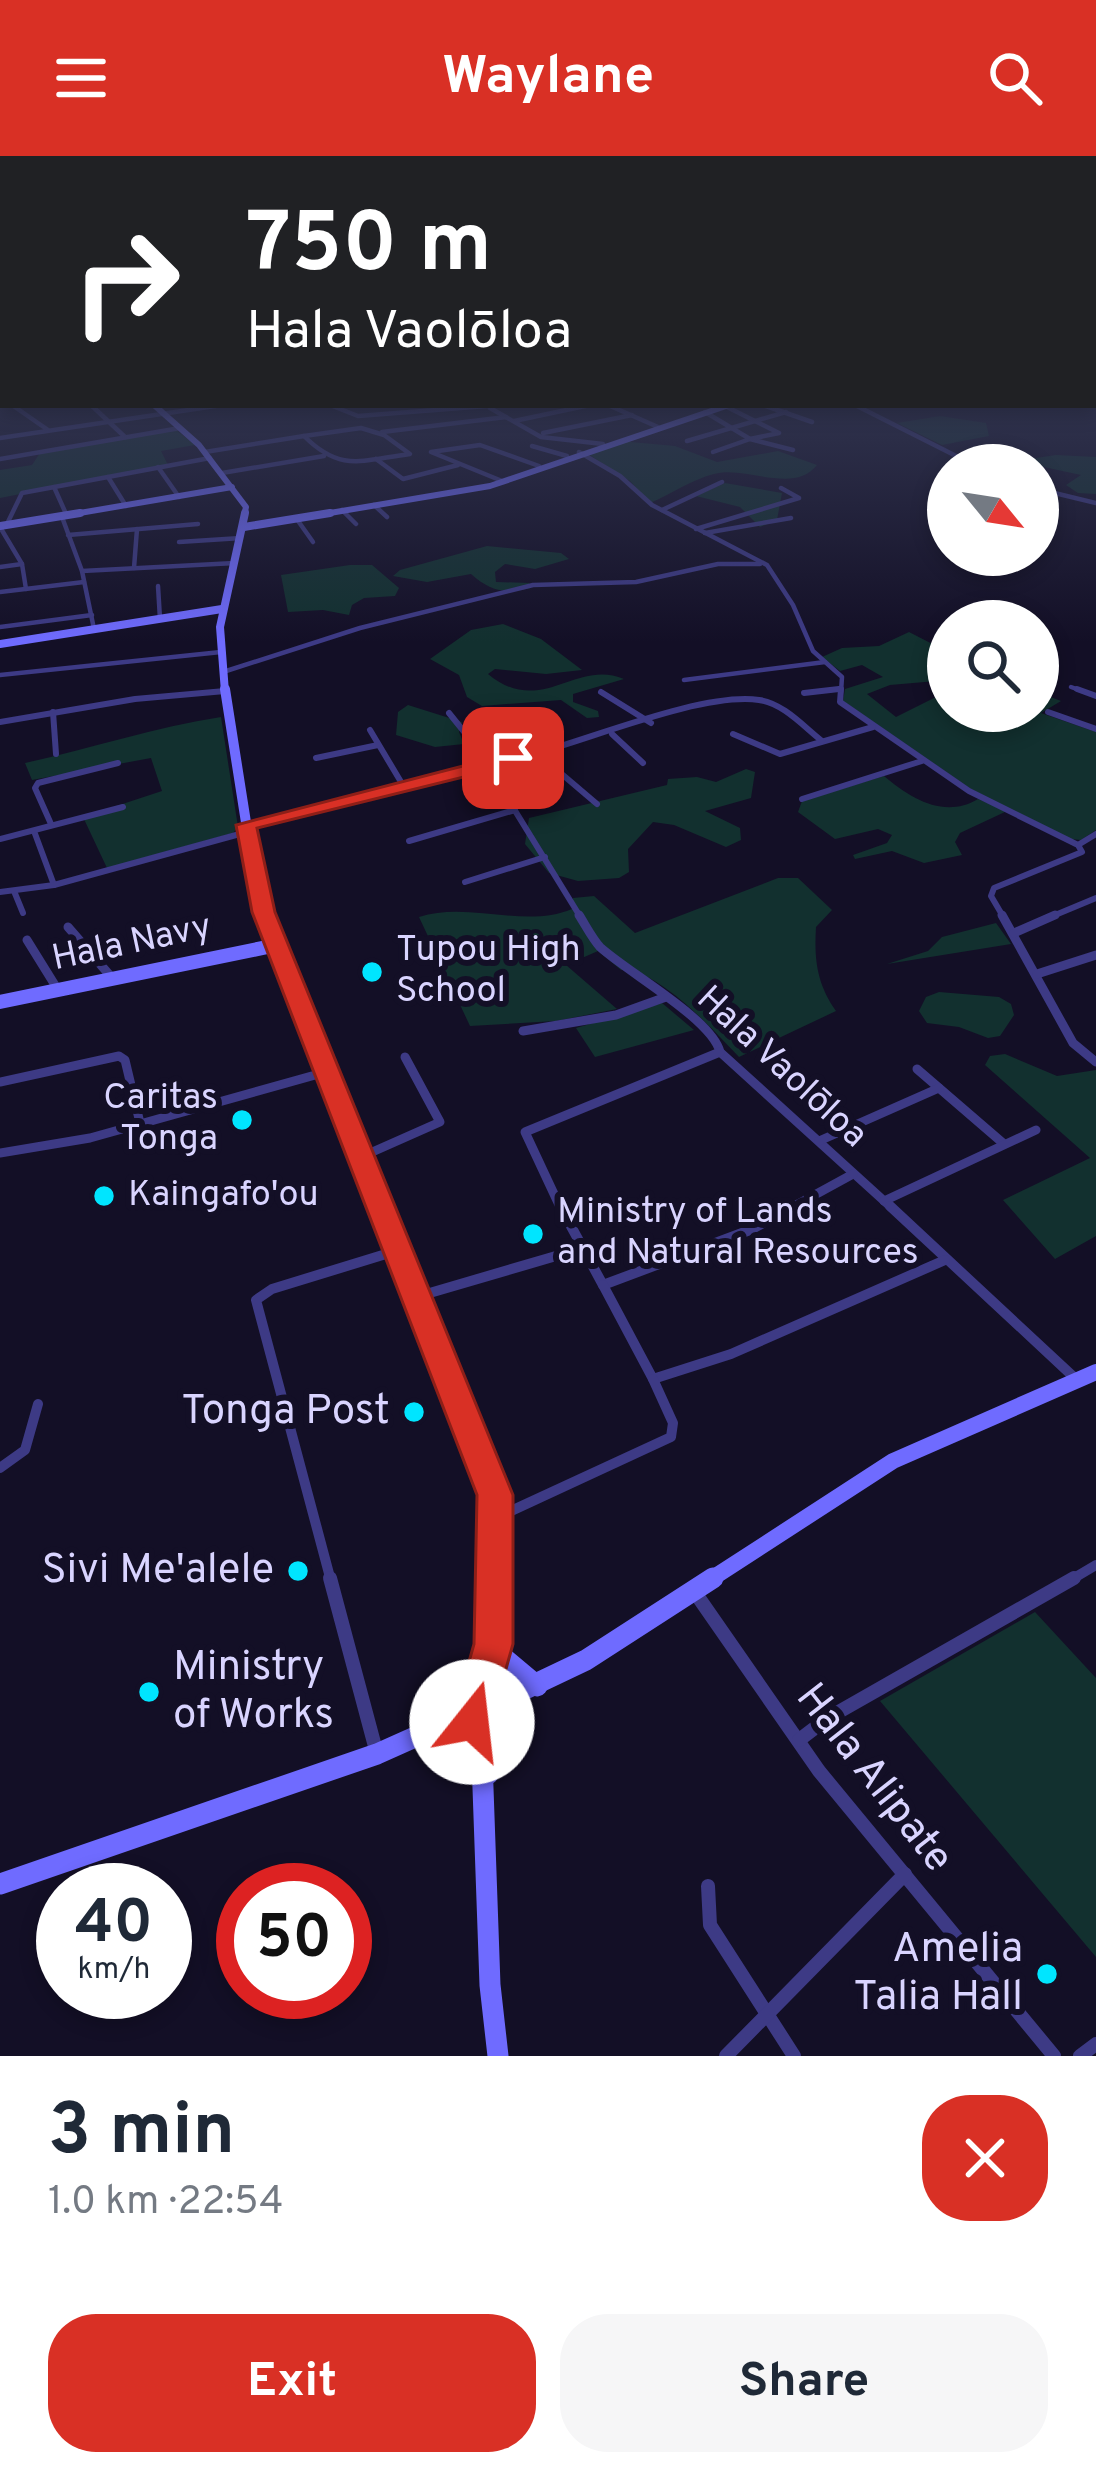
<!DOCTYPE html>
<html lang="en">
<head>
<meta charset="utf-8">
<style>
  body { margin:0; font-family:Overpass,sans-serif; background:#f6f6f7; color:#1f2937; height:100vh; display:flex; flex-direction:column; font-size:45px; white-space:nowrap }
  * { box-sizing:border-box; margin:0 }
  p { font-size:39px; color:#747a83 }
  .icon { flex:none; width:66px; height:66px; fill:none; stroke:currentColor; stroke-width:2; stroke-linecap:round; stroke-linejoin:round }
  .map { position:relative; height:1900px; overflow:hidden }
  .panel { display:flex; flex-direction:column; background:#fff; flex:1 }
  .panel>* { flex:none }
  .top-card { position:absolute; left:0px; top:0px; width:1098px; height:252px; box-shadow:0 6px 18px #0003; background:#202124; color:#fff; overflow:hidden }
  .needle { width:78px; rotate:120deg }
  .controls { position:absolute; left:927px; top:288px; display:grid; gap:24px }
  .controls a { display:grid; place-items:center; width:132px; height:132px; border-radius:50%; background:#fff; box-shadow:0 6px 18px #0003; font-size:60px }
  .speed { position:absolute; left:36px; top:1707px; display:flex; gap:24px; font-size:60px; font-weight:700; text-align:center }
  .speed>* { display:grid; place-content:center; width:156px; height:156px; border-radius:50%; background:#fff; box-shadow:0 6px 18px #0003; line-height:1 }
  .speed small { font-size:30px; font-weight:400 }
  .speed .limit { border:18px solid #d22; background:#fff; color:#111 }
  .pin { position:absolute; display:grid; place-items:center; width:102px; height:102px; color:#fff; margin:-51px; border-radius:24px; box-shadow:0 6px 18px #0006 }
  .me { position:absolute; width:132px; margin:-66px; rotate:16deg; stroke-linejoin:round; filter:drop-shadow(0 0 9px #0008) }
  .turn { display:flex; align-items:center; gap:42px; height:252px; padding:0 48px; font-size:54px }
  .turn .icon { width:156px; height:156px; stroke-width:2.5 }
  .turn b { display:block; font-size:84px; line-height:102px }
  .round { display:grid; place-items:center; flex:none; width:126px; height:126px; border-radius:48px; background:#f6f6f7 }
  .head { display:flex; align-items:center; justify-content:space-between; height:204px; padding:0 48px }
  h1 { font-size:72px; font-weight:700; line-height:90px }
  .button { display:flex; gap:24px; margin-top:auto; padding:24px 48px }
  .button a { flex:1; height:138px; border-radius:48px; background:#d93025; color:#fff; font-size:48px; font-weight:700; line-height:138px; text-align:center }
  .button a+a { background:#f6f6f7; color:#1f2937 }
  header { display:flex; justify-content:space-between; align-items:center; height:156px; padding:0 48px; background:#d93025; color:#fff; font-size:54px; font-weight:700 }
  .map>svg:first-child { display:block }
  .green { fill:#12302f }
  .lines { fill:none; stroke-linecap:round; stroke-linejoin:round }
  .street-far4 { stroke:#3d3a85; stroke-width:4.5 }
  .street-far3 { stroke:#3d3a85; stroke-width:6 }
  .street-far2 { stroke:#3d3a85; stroke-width:9 }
  .street-far1 { stroke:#3d3a85; stroke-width:10 }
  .street { stroke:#3d3a85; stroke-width:14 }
  .secondary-far5 { stroke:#6f6bff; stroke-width:6 }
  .secondary-far4 { stroke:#6f6bff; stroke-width:8 }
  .secondary-far3 { stroke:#6f6bff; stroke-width:10 }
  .secondary-far2 { stroke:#6f6bff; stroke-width:14 }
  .secondary-far1 { stroke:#6f6bff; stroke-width:16 }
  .secondary { stroke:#6f6bff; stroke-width:21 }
  .route { fill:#d93025; stroke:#8d1f18; stroke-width:3 }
  .poi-dot { fill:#00e5ff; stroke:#130f26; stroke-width:4.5 }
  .labels { text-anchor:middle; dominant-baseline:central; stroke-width:12; stroke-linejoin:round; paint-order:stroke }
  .street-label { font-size:36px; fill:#d9d4ff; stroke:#130f26 }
  .poi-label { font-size:36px; fill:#d9d4ff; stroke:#130f26; text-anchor:start }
  .near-poi-label { font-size:42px; fill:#d9d4ff; stroke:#130f26; text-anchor:end }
  .near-street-label { font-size:42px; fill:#d9d4ff; stroke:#130f26 }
</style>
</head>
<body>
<header><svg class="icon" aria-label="menu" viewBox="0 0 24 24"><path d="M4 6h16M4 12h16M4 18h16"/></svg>Waylane<svg class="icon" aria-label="search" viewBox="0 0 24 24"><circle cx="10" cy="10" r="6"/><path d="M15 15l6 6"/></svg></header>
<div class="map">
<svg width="1096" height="1900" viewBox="0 0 1096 1900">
  <rect width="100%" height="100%" fill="#130f26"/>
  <g class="green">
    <polygon points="940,260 986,267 989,280 942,289 897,267"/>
    <polygon points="176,274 195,289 161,295 168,309 0,342 0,314 32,309 40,297"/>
    <path d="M620 285 675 290 717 306 778 295 817 309C794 339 745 309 714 318 693 323 671 338 650 347L630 325 588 298Z"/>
    <polygon points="1056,299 1096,301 1096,338 1078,337 1066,329 1081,319 1016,305"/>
    <polygon points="725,327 782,337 777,364 760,371 740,351 696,340"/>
    <path d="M487 390 561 397 569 403 535 413 505 408 495 416 496 426 529 427 531 432C504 439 489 434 471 418L427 426 393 420 400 414Z"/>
    <polygon points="350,409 372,409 399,432 395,440 364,442 352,449 349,459 323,454 288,456 281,419"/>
    <path d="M503 468 541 483 582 514 546 518 495 513 488 518C541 562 576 502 624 523L573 538V546L598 555 599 561 587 562 561 544 482 550 467 541 459 519 430 503 471 474Z"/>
    <polygon points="909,476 948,496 948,524 890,529 867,538 896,561 948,535 948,555 1038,555 1038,536 1061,545 1041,557 1096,576 1096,674 1081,684 1070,683 971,633 843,545 845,533 883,521 862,509 840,515 822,501 842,492 879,490"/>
    <polygon points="408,549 462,566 459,576 464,588 435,591 396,579 398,556"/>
    <path d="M221 561 238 671 233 677 107 712 83 661 162 635 151 602 32 624 25 607C92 592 156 571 221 561Z"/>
    <polygon points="746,613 755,616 751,642 705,655 740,672 741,684 726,691 674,669 653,666 628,693 629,716 619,722 578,725 549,717 525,688 529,662 667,629 668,623 697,621 716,626"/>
    <path d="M884 620C911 643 945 663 978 643L1007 655 960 677 955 686 962 699 924 707 892 695 855 703 853 699 887 687 892 679 878 673 835 683 798 656 802 645Z"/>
    <path d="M778 722H798L832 754 816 771C814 804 817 828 836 855L739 901C713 874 659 813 621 814L598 795 566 809 617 853 556 865 470 870 419 761C468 745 525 773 572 753L573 742 594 740 635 777Z"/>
    <polygon points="996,767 1011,788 887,808 928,795 942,781"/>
    <polygon points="939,836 999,841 1011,848 1014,859 1000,880 988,882 959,871 927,867 919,855 926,841"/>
    <polygon points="662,847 694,874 595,901 576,872"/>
    <polygon points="1005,898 1057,920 1096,914 1096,1080 1055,1103 1003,1044 1090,1002 985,909 990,900"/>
    <polygon points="1035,1456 1096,1522 1096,1801 880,1545"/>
  </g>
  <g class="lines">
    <g class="street-far4">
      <polyline points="12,249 48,274"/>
      <polyline points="91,249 125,281"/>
      <polyline points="330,249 358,260 500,249"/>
      <polyline points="608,249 658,271"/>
      <polyline points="763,249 812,266"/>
      <polyline points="855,249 974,309"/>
      <polyline points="725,250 779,277 750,283 793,294"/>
      <polyline points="490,252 541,281 603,288"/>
      <polyline points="705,256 750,283 713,296"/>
      <polyline points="514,265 590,249"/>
      <path d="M361 272 384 279 410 298C362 304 341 317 304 280Z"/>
      <polyline points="382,276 506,261"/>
      <polyline points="543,277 632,259"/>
      <polyline points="0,282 222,249"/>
      <polyline points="687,285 786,256"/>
      <polyline points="532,290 567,300"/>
      <polyline points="205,296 304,280"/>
      <polyline points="579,296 620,320 652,349 767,409 793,449 813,495 842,521 841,536"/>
      <polyline points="0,303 180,272"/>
      <polyline points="376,303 403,323 458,309"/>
      <polyline points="158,311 179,341"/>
      <polyline points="222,317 324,300"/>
      <polyline points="108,321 126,350"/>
      <polyline points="502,325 431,296 480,289 539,310"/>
      <polyline points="54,331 67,360"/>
      <polyline points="1038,333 1096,347"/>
      <polyline points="374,349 387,361"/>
      <polyline points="342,354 356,368"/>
      <polyline points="662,354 722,326"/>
      <polyline points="62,361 82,415 94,473"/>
      <polyline points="296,362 313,386"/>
      <polyline points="6,370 22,337 210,302"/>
      <polyline points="0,371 22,408 26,433"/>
      <polyline points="696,373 799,342 781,332"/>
      <polyline points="705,377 791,362"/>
      <polyline points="68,379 198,368"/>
      <polyline points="179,386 241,382"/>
      <polyline points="0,411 22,408"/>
      <polyline points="134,412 137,373"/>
      <polyline points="82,415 235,407"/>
      <polyline points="158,430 160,463"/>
      <polyline points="0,436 84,426"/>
      <polyline points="0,471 92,459"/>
      <polyline points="223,516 360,472 533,429 636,426 718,408 760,408"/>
      <polyline points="0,519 221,496"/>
      <polyline points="684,524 825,506"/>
      <polyline points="1071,531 1085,536"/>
      <polyline points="212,536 225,535"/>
      <polyline points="812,536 840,533"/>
    </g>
    <g class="street-far3">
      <polyline points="841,533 840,546 969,635 1078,689 1082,696 994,732 991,740 1004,762"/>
      <polyline points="1077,533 1096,540"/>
      <polyline points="601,536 651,567"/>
      <polyline points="804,537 839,533"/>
      <polyline points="53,556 56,598"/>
      <polyline points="1048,556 1096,573"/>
      <polyline points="449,557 490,608"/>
      <polyline points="0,566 135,543 225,535"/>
      <polyline points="370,574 404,631"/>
      <polyline points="612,578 643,607"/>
      <polyline points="733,578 780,598 873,571"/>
      <path d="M537 597C593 582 704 536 759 544 783 547 804 571 822 585"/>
      <polyline points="316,602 378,589"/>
      <polyline points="487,609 581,762"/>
      <polyline points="802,643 922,605"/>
      <polyline points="51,668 35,632 38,627 118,607"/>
      <polyline points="246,669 537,597 597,648"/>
      <polyline points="34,675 54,729"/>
      <polyline points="0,683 123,651"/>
      <polyline points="409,685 515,654"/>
      <polyline points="1078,689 1096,678"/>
      <polyline points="465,726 545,701"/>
      <polyline points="14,735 23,757"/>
      <polyline points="0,736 54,729 247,676"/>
      <polyline points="1048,762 1096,742"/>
    </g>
    <g class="street-far2">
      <path d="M579 759C586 770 592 782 600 791 627 816 712 863 720 896L893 1053"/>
      <polyline points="1002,759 1073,887 1096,906"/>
      <polyline points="68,771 113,823"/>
      <polyline points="1014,777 1055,759"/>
      <polyline points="27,784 58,834"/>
      <polyline points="1037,818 1096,799"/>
      <polyline points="523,875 616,859 666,841"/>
      <polyline points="917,913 1004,988"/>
      <polyline points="0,926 119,900 125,904 140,967"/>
      <polyline points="819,985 939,932"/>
      <polyline points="0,997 90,982 326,916"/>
      <polyline points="361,1001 440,966 405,901"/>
      <polyline points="884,1045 1036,974"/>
      <polyline points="561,1053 525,976 720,896"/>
      <polyline points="789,1053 853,1018"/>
    </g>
    <g class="street-far1">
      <polyline points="560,1050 603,1129 750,1074 795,1050"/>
      <polyline points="890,1050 1078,1225"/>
      <polyline points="603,1129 653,1223 731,1198 945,1104"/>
      <polyline points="416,1141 580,1093"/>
      <polyline points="0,1312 25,1294 38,1248"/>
      <polyline points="498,1361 671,1281 673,1267 653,1223"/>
      <polyline points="331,1425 256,1144 272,1133 399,1094"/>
      <polyline points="1069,1425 1096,1409"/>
    </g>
    <g class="street">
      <polyline points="330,1422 377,1598"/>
      <polyline points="694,1435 819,1615 1054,1900"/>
      <polyline points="799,1584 828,1562 1074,1422"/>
      <polyline points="708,1730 710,1769 794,1900"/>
      <polyline points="726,1900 905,1718"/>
      <polyline points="1080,1900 1096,1888"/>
    </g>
    <g class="secondary-far5">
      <polyline points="154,249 199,289 246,351 244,360"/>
      <polyline points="62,360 232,331"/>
      <polyline points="312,360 490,330 729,249"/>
    </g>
    <g class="secondary-far4">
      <polyline points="0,370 80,357"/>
      <polyline points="244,371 330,357"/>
      <polyline points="0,488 222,453"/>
      <polyline points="225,536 220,471 245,357"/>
    </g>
    <polyline class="secondary-far3" points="225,533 256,730 269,762"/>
    <g class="secondary-far2">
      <polyline points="268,759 383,1053"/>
      <polyline points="0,846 277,789"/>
    </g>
    <g class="secondary-far1">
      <polyline points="381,1050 495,1339 496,1425"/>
      <polyline points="708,1425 893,1305 1096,1216"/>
    </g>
    <g class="secondary">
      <polyline points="496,1422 497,1541"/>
      <polyline points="494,1494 537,1530"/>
      <circle cx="489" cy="1559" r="19"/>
      <polyline points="502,1544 586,1504 713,1422"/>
      <polyline points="481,1576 490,1829 498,1900"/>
      <polyline points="438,1577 468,1597 481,1620"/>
      <polyline points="488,1618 497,1576"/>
      <polyline points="0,1728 377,1598 471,1556"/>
    </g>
  </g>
  <linearGradient id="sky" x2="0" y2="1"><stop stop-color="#0a0815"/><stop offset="0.45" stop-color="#333752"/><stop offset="1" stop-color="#333752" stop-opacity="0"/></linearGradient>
  <rect width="1096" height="486" fill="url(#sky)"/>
  <polygon class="route" points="513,597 520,598 520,607 257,672 275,756 513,1339 513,1488 487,1580 472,1586 458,1580 452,1566 474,1488 477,1339 252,756 236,669"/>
  <g class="poi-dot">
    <circle cx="372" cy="816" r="12"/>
    <circle cx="242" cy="964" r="12"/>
    <circle cx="104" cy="1040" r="12"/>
    <circle cx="533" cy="1078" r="12"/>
    <circle cx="414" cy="1256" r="12"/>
    <circle cx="298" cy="1415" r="12"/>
    <circle cx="149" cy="1536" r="12"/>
    <circle cx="1047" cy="1818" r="12"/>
  </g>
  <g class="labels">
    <g class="street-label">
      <text transform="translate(132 788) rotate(-12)">Hala Navy</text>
      <text transform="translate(781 912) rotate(43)">Hala Vaolōloa</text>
    </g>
    <g class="poi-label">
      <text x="396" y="795">Tupou High<tspan x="396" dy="41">School</tspan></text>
      <text x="218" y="943" text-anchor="end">Caritas<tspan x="218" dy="41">Tonga</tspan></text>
      <text x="128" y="1040">Kaingafo'ou</text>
      <text x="557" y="1057">Ministry of Lands<tspan x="557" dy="41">and Natural Resources</tspan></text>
    </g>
    <g class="near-poi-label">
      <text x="390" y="1256">Tonga Post</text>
      <text x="274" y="1415">Sivi Me'alele</text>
      <text x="173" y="1512" text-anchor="start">Ministry<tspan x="173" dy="48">of Works</tspan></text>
      <text x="1023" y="1794">Amelia<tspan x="1023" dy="48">Talia Hall</tspan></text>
    </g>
    <g class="near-street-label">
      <text transform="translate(873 1623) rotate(52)">Hala Alipate</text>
    </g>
  </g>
</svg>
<div class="controls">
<a><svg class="needle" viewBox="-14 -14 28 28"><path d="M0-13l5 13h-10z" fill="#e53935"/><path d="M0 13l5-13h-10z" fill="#747a83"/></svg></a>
<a><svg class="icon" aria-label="search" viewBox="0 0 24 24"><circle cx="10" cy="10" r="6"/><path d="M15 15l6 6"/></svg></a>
</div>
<div class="speed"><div>40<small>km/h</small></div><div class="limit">50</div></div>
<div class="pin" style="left:513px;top:602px;background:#d93025"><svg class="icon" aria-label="arrive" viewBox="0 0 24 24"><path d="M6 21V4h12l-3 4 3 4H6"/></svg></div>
<svg class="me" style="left:472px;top:1566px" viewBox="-20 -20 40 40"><circle r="19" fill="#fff"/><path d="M0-13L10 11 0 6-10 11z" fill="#d93025"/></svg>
<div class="top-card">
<div class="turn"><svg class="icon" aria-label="right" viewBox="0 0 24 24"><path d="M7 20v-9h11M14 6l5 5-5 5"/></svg><div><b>750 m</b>Hala Vaolōloa</div></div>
</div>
</div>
<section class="panel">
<div class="head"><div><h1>3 min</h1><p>1.0 km · 22:54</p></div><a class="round" style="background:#d93025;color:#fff"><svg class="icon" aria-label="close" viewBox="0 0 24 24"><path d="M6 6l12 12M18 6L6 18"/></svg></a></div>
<div class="button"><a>Exit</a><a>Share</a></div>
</section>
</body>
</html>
